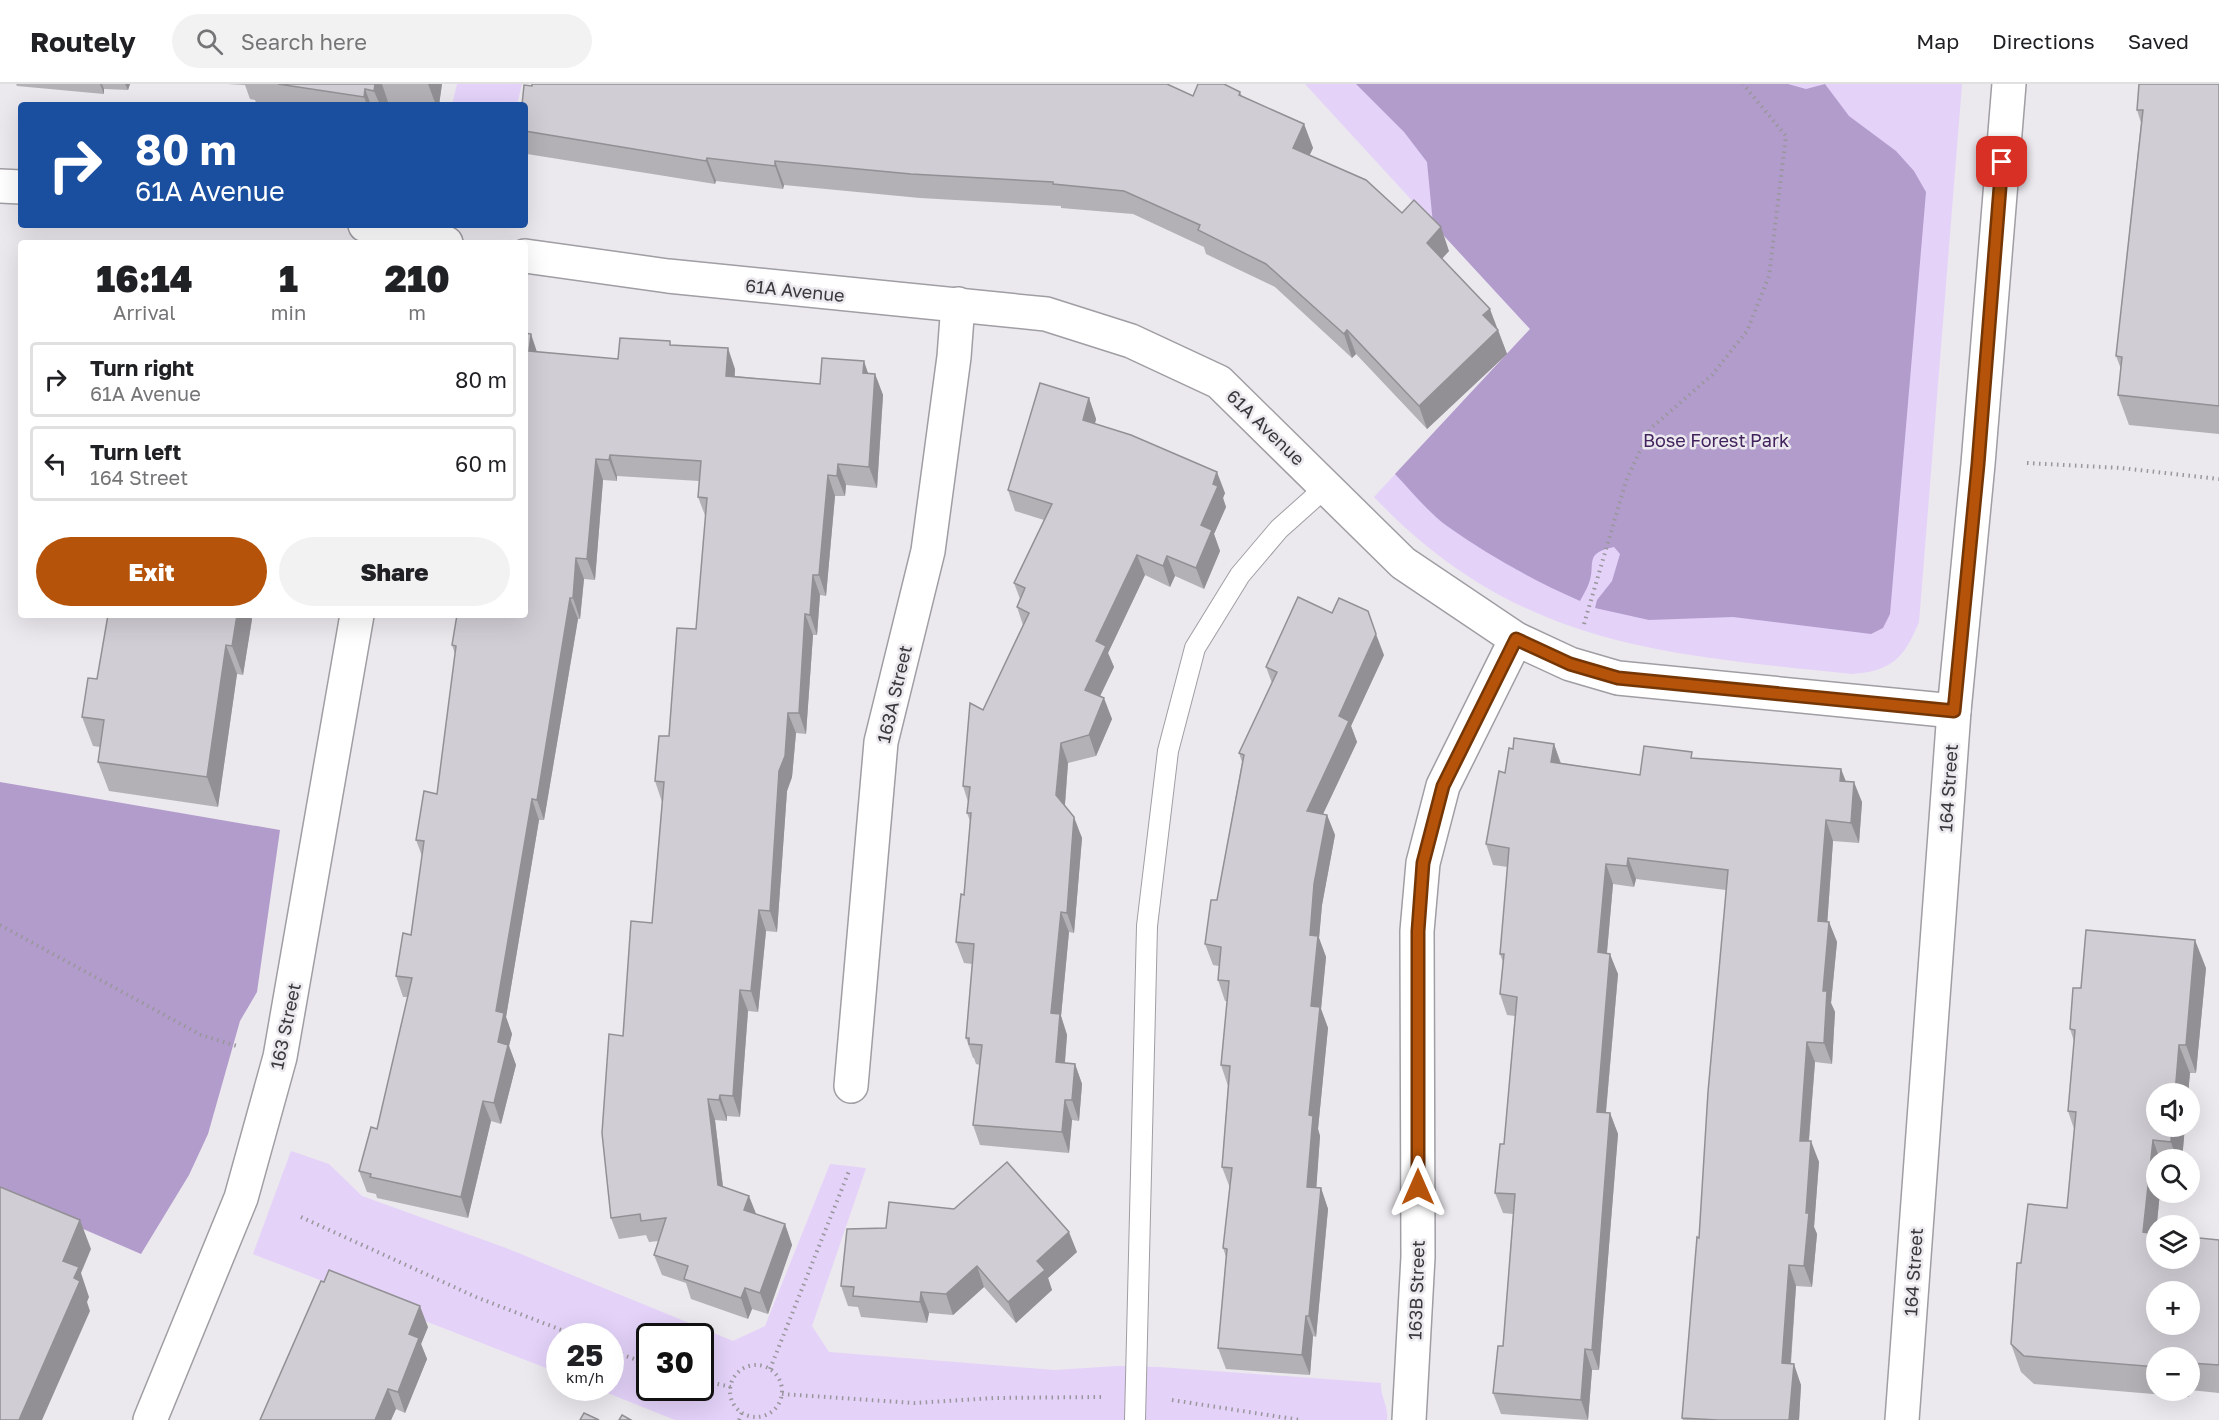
<!DOCTYPE html>
<html lang="en">
<head>
<meta charset="utf-8">
<style>
  body { margin:0; font-family:"Golos Text",sans-serif; background:#f2f2f2; color:#202124; height:100vh; display:flex; flex-direction:column; font-size:22px; white-space:nowrap }
  * { box-sizing:border-box; margin:0 }
  p { font-size:20px; color:#757577 }
  .icon { flex:none; width:33px; height:33px; fill:none; stroke:currentColor; stroke-width:2; stroke-linecap:round; stroke-linejoin:round }
  .map { position:relative; flex:1; overflow:hidden }
  .sheet { position:absolute; left:18px; top:156px; width:510px; height:378px; display:flex; flex-direction:column; background:#fff; border-radius:6px; box-shadow:0 6px 24px #0002 }
  .sheet>* { flex:none }
  .top-card { position:absolute; left:18px; top:18px; width:510px; height:126px; border-radius:6px; box-shadow:0 6px 24px #0002; background:#1a4fa0; color:#fff; overflow:hidden }
  .buttons { position:absolute; left:2146px; top:999px; display:grid; gap:12px }
  .buttons a { display:grid; place-items:center; width:54px; height:54px; border-radius:50%; background:#fff; box-shadow:0 6px 24px #0002; font-size:30px }
  .speed { position:absolute; left:546px; top:1239px; display:flex; gap:12px; font-size:30px; font-weight:700; text-align:center }
  .speed>* { display:grid; place-content:center; width:78px; height:78px; border-radius:50%; background:#fff; box-shadow:0 6px 24px #0002; line-height:1 }
  .speed small { font-size:15px; font-weight:400 }
  .speed .limit { border:3px solid #111; border-radius:9px; background:#fff; color:#111 }
  .pin { position:absolute; display:grid; place-items:center; width:51px; height:51px; color:#fff; margin:-26px; border-radius:12px; box-shadow:0 3px 9px #0006 }
  .me { position:absolute; width:66px; margin:-33px; rotate:0deg; stroke-linejoin:round; filter:drop-shadow(0 0 4px #0008) }
  .turn { display:flex; align-items:center; gap:21px; height:126px; padding:0 18px; font-size:27px }
  .turn .icon { width:78px; height:78px; stroke-width:2.5 }
  .turn b { display:block; font-size:42px; line-height:51px }
  .eta { display:flex; justify-content:space-evenly; align-items:center; height:102px; text-align:center }
  .eta b { font-size:36px; font-weight:800; line-height:42px }
  .button { display:flex; gap:12px; margin-top:auto; padding:12px 18px }
  .button a { flex:1; height:69px; border-radius:36px; background:#b45309; color:#fff; font-size:24px; font-weight:800; line-height:69px; text-align:center }
  .button a+a { background:#f2f2f2; color:#202124 }
  ul { padding:0; list-style:none }
  li { display:flex; align-items:center; gap:18px; height:75px; margin:0 12px 9px; padding:0 6px; border:3px solid #e0e0e0; border-radius:6px }
  li div { flex:1 }
  li b { display:block; font-size:22px }
  li em { font-style:normal }
  header { display:flex; align-items:center; gap:36px; box-sizing:border-box; height:84px; padding:0 30px; background:#fff; border-bottom:2px solid #e0e0e0 }
  header strong { font-size:28px }
  nav { display:flex; gap:33px; margin-inline-start:auto; font-size:21px }
  .search { width:420px; height:54px; background:#f2f2f2; display:flex; align-items:center; gap:15px; box-sizing:border-box; padding:0 21px; border-radius:33px; color:#757577; font-size:22px }
  .map>svg:first-child { display:block }
  .green { fill:#e4d2f9; fill-rule:evenodd }
  .forest { fill:#b29ccc }
  .lines { fill:none; stroke-linecap:round; stroke-linejoin:round }
  .service-casing { stroke:#a09da3; stroke-width:22 }
  .minor-casing { stroke:#a09da3; stroke-width:36 }
  .tertiary-casing { stroke:#a09da3; stroke-width:36 }
  .path { stroke:#99979b; stroke-width:4; stroke-dasharray:1.5 4.5; stroke-linecap:butt }
  .service { stroke:#fff; stroke-width:20 }
  .minor { stroke:#fff; stroke-width:33 }
  .tertiary { stroke:#fff; stroke-width:33 }
  .wall { fill:#b3b0b6 }
  .shaded-wall { fill:#929094 }
  .building { fill:#d0cdd4; stroke:#929094; stroke-width:1.5; fill-rule:evenodd }
  .route-casing { stroke:#753606; stroke-width:15 }
  .route { stroke:#b45309; stroke-width:10 }
  .labels { text-anchor:middle; dominant-baseline:central; stroke-width:5; stroke-linejoin:round; paint-order:stroke }
  .street-label { font-size:18px; fill:#39383a; stroke:#ebe8ee }
  .park-label { font-size:18px; fill:#41225c; stroke:#ebe8ee }
</style>
</head>
<body>
<header>
<strong>Routely</strong>
<div class="search"><svg class="icon" aria-label="search" viewBox="0 0 24 24"><circle cx="10" cy="10" r="6"/><path d="M15 15l6 6"/></svg>Search here</div>
<nav><a>Map</a><a>Directions</a><a>Saved</a></nav>
</header>
<div class="map">
<svg width="2219" height="1336" viewBox="0 0 2219 1336">
  <rect width="100%" height="100%" fill="#ebe8ee"/>
  <g class="green">
    <polygon points="457,0 522,0 517,21 452,21"/>
    <path d="M1305 0H1962L1919 538C1904 574 1892 587 1852 590 1660 570 1516 562 1374 413L1530 245Z"/>
    <path d="M291 1067 329 1080 362 1112 506 1164 733 1257 765 1242 830 1080 866 1084 812 1242 829 1268 1055 1286 1117 1282 1159 1283 1381 1299C1380 1313 1389 1322 1387 1336H675L595 1304H610V1252H560L559 1289 253 1170ZM650 1252H700V1304H650Z"/>
  </g>
  <g class="forest">
    <path d="M1356 0H1788L1806 5 1825 0 1849 32 1896 67 1914 87 1926 108 1890 530 1883 544 1871 550 1733 533 1649 536 1595 524 1597 516 1612 497 1620 470 1614 463C1583 469 1596 480 1589 499 1587 505 1583 511 1580 517 1533 496 1489 472 1447 442 1428 428 1412 408 1395 390L1530 245 1433 140 1427 78 1404 48Z"/>
    <polygon points="0,698 280,746 257,908 240,937 208,1050 189,1091 141,1170 0,1109"/>
  </g>
  <g class="lines">
    <g class="service-casing">
      <polyline id="service" points="1135,1336 1147,842 1168,667 1195,564 1240,491 1279,445 1326,403"/>
    </g>
    <g class="minor-casing">
      <g id="minor">
        <polyline points="0,102 21,103"/>
        <polyline points="365,141 446,159"/>
        <polyline points="525,172 668,192 1046,230 1131,257 1219,298 1403,479 1516,555 1570,580 1618,594 1954,627"/>
        <polyline points="851,1002 881,658 928,467 954,273 958,220"/>
        <polyline points="150,1336 241,1114 280,973 357,531"/>
        <polyline points="1409,1336 1418,1173 1417,847 1423,779 1443,702 1516,555"/>
      </g>
    </g>
    <g class="tertiary-casing">
      <polyline id="tertiary" points="1902,1336 1954,627 1978,380 2009,0"/>
    </g>
    <g class="path">
      <polyline points="2027,379 2121,384 2219,395"/>
      <polyline points="1584,540 1626,397 1650,345 1712,291 1747,247 1769,192 1786,52 1743,0"/>
      <polyline points="0,841 201,951 240,963"/>
      <polyline points="301,1133 476,1213 577,1252"/>
      <polyline points="610,1266 650,1281"/>
      <circle cx="756" cy="1307" r="26"/>
      <polyline points="770,1285 849,1087"/>
      <polyline points="700,1296 731,1303"/>
      <polyline points="782,1310 914,1319 994,1314 1102,1313"/>
      <polyline points="1172,1316 1300,1336"/>
      <polyline points="739,1336 742,1328"/>
    </g>
    <use href="#service" class="service"/>
    <use href="#minor" class="minor"/>
    <use href="#tertiary" class="tertiary"/>
  </g>
  <g class="wall">
    <polygon points="16,0 130,0 128,6 104,5 104,10 17,2"/>
    <polygon points="227,0 442,0 439,21 408,21 388,18 387,21 257,21 255,16 250,15 245,1"/>
    <polygon points="2219,0 2219,350 2129,341 2118,311 2121,285 2116,272 2141,39 2137,26"/>
    <polygon points="532,2 1193,12 1240,8 1242,12 1304,40 1313,64 1309,71 1402,129 1449,167 1442,175 1498,246 1507,270 1427,345 1356,270 1352,274 1275,203 1206,170 1204,163 1133,130 1061,124 1061,122 920,114 784,101 783,105 716,97 715,100 527,70 525,65 525,21"/>
    <polygon points="671,261 735,285 735,292 820,300 868,289 875,290 883,311 877,404 846,401 845,412 835,412 826,512 820,511 817,551 813,551 806,650 796,649 792,693 787,707 777,848 766,847 758,928 748,927 740,1033 727,1032 727,1037 715,1036 723,1102 756,1130 785,1140 792,1161 768,1230 752,1225 748,1235 691,1215 686,1199 662,1191 654,1171 659,1157 649,1158 646,1151 619,1155 611,1134 623,952 652,839 662,718 655,697 669,652 696,545 706,434 698,413 699,397 617,392 617,397 603,396 595,496 584,495 580,535 578,535 544,736 539,736 506,933 512,950 509,962 516,981 501,1040 491,1037 468,1134 377,1114 376,1110 367,1108 359,1087 377,1045 408,913 403,913 396,892 411,851 422,772 416,756 437,710 455,570 452,561 525,531 537,268 618,275"/>
    <polygon points="1089,314 1096,335 1095,340 1225,409 1223,414 1226,423 1214,450 1220,467 1204,505 1175,492 1170,503 1145,491 1108,569 1114,583 1100,612 1112,635 1096,672 1068,679 1065,721 1082,754 1074,849 1069,848 1061,932 1067,951 1065,979 1075,980 1082,1000 1079,1037 1072,1036 1069,1069 980,1061 973,1041 980,981 976,980 974,974 973,974 966,954 972,880 964,879 956,858 964,811 970,737 967,729 968,718 963,702 983,626 1023,541 1017,523 1020,515 1014,499 1044,436 1015,427 1008,406"/>
    <polygon points="108,531 250,531 252,535 243,591 237,590 218,723 109,707 98,678 100,663 93,662 82,633 97,595"/>
    <polygon points="1384,571 1351,642 1357,658 1323,730 1327,731 1335,751 1322,821 1319,854 1326,873 1321,925 1328,944 1318,1045 1320,1052 1316,1104 1321,1104 1328,1125 1316,1253 1313,1252 1310,1291 1226,1285 1218,1264 1226,1173 1223,1164 1230,1104 1222,1083 1228,1002 1221,981 1227,917 1225,917 1218,896 1219,882 1213,881 1205,860 1217,816 1242,678 1239,669 1272,599 1266,583"/>
    <polygon points="1554,660 1561,679 1640,691 1694,674 1846,698 1862,718 1859,759 1833,757 1827,838 1829,838 1837,858 1831,919 1835,928 1832,980 1815,978 1809,1057 1819,1078 1814,1143 1817,1150 1812,1203 1796,1202 1791,1280 1801,1301 1799,1336 1683,1336 1682,1334 1699,1154 1726,806 1636,795 1634,803 1613,800 1607,869 1618,890 1606,1029 1610,1029 1618,1050 1599,1286 1592,1286 1588,1336 1501,1330 1493,1309 1503,1262 1513,1130 1503,1129 1495,1109 1504,1060 1515,932 1507,931 1500,910 1503,878 1500,870 1508,783 1493,781 1486,760 1505,689 1513,665"/>
    <polygon points="2206,884 2196,989 2190,989 2188,1010 2157,1010 2157,1042 2185,1042 2182,1076 2157,1076 2157,1108 2160,1108 2156,1150 2219,1156 2219,1309 2190,1306 2190,1274 2157,1274 2157,1306 2190,1306 2189,1313 2034,1300 2021,1288 2011,1260 2021,1179 2067,1124 2074,1045 2068,1027 2074,957 2070,945 2081,904"/>
    <polygon points="1077,1168 1048,1194 1052,1206 1016,1239 984,1203 953,1231 929,1229 927,1239 861,1233 858,1223 848,1222 841,1202"/>
    <polygon points="428,1243 421,1260 427,1275 405,1329 396,1325 391,1336 260,1336"/>
  </g>
  <g class="shaded-wall">
    <polygon points="100,0 102,0 104,5 104,10"/>
    <polygon points="125,0 130,0 128,6"/>
    <polygon points="375,0 382,0 388,18 387,21 380,21 374,7"/>
    <polygon points="428,0 442,0 439,21 436,21"/>
    <polygon points="365,5 371,21 367,21 364,13"/>
    <polygon points="1304,40 1313,64 1302,88 1293,64"/>
    <polygon points="707,74 716,97 715,100 706,77"/>
    <polygon points="775,77 784,101 783,105 775,82"/>
    <polygon points="1441,143 1449,167 1435,182 1427,159"/>
    <polygon points="1490,225 1507,270 1427,345 1419,322 1483,231"/>
    <polygon points="1347,246 1356,270 1352,274 1344,250"/>
    <polygon points="531,250 538,271 529,267"/>
    <polygon points="728,264 735,285 733,312 726,292"/>
    <polygon points="864,277 871,298 863,289"/>
    <polygon points="875,290 883,311 877,404 869,383"/>
    <polygon points="1089,314 1096,335 1090,357 1083,336"/>
    <polygon points="610,371 617,392 617,397 609,376"/>
    <polygon points="596,375 603,396 595,496 587,475"/>
    <polygon points="838,380 846,401 845,412 837,392"/>
    <polygon points="1217,388 1225,409 1223,414 1226,423 1214,450 1220,467 1204,505 1196,484 1201,441 1213,400"/>
    <polygon points="828,391 835,412 826,512 819,491"/>
    <polygon points="1137,471 1145,491 1108,569 1114,583 1093,627 1085,606 1096,557"/>
    <polygon points="1167,472 1175,492 1170,503 1163,482"/>
    <polygon points="576,474 584,495 580,535 573,514"/>
    <polygon points="813,491 820,511 817,551 810,531"/>
    <polygon points="570,514 578,535 544,736 537,716"/>
    <polygon points="805,530 813,551 806,650 799,629"/>
    <polygon points="237,531 250,531 252,535 243,591 232,562"/>
    <polygon points="1376,550 1384,571 1351,642 1357,658 1315,747 1307,727 1339,632"/>
    <polygon points="226,561 237,590 218,723 207,693"/>
    <polygon points="1104,614 1112,635 1096,672 1089,651"/>
    <polygon points="788,629 796,649 792,693 787,707 777,848 770,827 779,687"/>
    <polygon points="1061,659 1068,679 1064,732 1056,711"/>
    <polygon points="1554,660 1561,681 1551,678"/>
    <polygon points="1841,685 1849,705 1840,697"/>
    <polygon points="1854,698 1862,718 1859,759 1851,739"/>
    <polygon points="532,715 539,736 506,933 512,950 509,962 516,981 501,1040 494,1019 496,927"/>
    <polygon points="1327,731 1335,751 1322,821 1319,854 1326,873 1321,925 1328,944 1318,1045 1320,1052 1315,1123 1307,1103 1309,1031 1310,851 1314,800"/>
    <polygon points="1074,733 1082,754 1074,849 1067,829"/>
    <polygon points="1826,736 1833,757 1826,857 1818,837"/>
    <polygon points="1628,774 1636,795 1634,803 1627,782"/>
    <polygon points="1606,780 1613,800 1605,889 1598,868"/>
    <polygon points="759,826 766,847 758,928 751,907"/>
    <polygon points="1061,828 1069,848 1061,932 1067,951 1063,999 1056,978 1051,929"/>
    <polygon points="1829,838 1837,858 1831,919 1835,928 1832,980 1824,959 1823,907"/>
    <polygon points="2195,856 2206,884 2196,989 2186,961"/>
    <polygon points="1610,870 1618,890 1604,1048 1597,1028"/>
    <polygon points="740,906 748,927 740,1033 733,1012"/>
    <polygon points="1807,958 1815,978 1807,1078 1800,1057"/>
    <polygon points="2179,961 2190,989 2188,1010 2175,1010"/>
    <polygon points="1075,980 1082,1000 1079,1037 1072,1016"/>
    <polygon points="720,1011 727,1032 727,1037 719,1016"/>
    <polygon points="708,1015 715,1036 725,1121 718,1101"/>
    <polygon points="1065,1016 1072,1036 1069,1069 1062,1048"/>
    <polygon points="483,1017 491,1037 468,1134 461,1113"/>
    <polygon points="1610,1029 1618,1050 1599,1286 1592,1266"/>
    <polygon points="2172,1042 2185,1042 2182,1076 2177,1076 2171,1058"/>
    <polygon points="2153,1056 2160,1076 2157,1076 2157,1108 2160,1108 2153,1177 2143,1148"/>
    <polygon points="1811,1057 1819,1078 1814,1143 1817,1150 1812,1203 1804,1182 1806,1129"/>
    <polygon points="1321,1104 1328,1125 1316,1253 1309,1232"/>
    <polygon points="749,1112 757,1132 744,1126"/>
    <polygon points="80,1136 91,1165 81,1189 89,1213 87,1218 90,1227 42,1336 19,1336 63,1177"/>
    <polygon points="785,1140 792,1161 768,1230 760,1209"/>
    <polygon points="1069,1148 1077,1168 1048,1194 1052,1206 1016,1239 1008,1218 1037,1177"/>
    <polygon points="1789,1181 1796,1202 1789,1300 1782,1279"/>
    <polygon points="977,1182 984,1203 953,1231 946,1210"/>
    <polygon points="745,1204 752,1225 748,1235 741,1214"/>
    <polygon points="921,1208 929,1229 927,1239 920,1218"/>
    <polygon points="420,1222 428,1243 421,1260 427,1275 405,1329 398,1308 409,1250"/>
    <polygon points="1306,1232 1313,1252 1310,1291 1302,1271"/>
    <polygon points="1585,1265 1592,1286 1588,1336 1581,1316"/>
    <polygon points="1794,1280 1801,1301 1799,1336 1789,1336"/>
    <polygon points="388,1305 396,1325 391,1336 375,1336"/>
  </g>
  <g class="building">
    <polygon points="278,0 375,0 374,7 365,5 364,13"/>
    <polygon points="532,0 1167,0 1193,12 1198,0 1224,0 1240,8 1239,11 1304,40 1293,64 1366,96 1402,129 1414,116 1441,143 1427,159 1490,225 1483,231 1498,246 1419,322 1347,246 1344,250 1266,180 1198,146 1200,141 1124,107 1053,100 1053,98 911,90 775,77 775,82 707,74 706,77 525,47 525,21 522,21 524,1 532,2"/>
    <polygon points="2139,0 2219,0 2219,322 2118,311 2122,273 2116,272 2143,26 2137,26"/>
    <polygon points="525,249 531,250 529,267 618,275 620,254 670,257 670,261 728,264 726,292 820,300 822,274 864,277 863,289 875,290 869,383 838,380 837,392 828,391 819,491 813,491 810,531 805,530 799,629 788,629 785,672 779,687 770,827 759,826 751,907 740,906 733,1012 720,1011 719,1016 708,1015 718,1101 749,1112 744,1126 785,1140 760,1209 745,1204 741,1214 684,1195 688,1182 654,1171 666,1134 641,1137 640,1130 611,1134 602,1049 609,950 623,952 631,837 652,839 664,698 655,697 659,652 669,652 677,544 696,545 707,414 698,413 701,377 610,371 609,376 596,375 587,475 576,474 573,514 570,514 537,716 532,715 496,927 504,929 498,958 508,961 494,1019 483,1017 461,1113 370,1093 371,1090 359,1087 371,1043 377,1045 412,894 396,892 403,849 411,851 424,757 416,756 424,707 437,710 456,562 452,561 457,531 525,531"/>
    <polygon points="1040,299 1089,314 1083,336 1131,351 1217,388 1213,400 1218,402 1201,441 1212,446 1196,484 1167,472 1163,482 1137,471 1096,557 1106,562 1085,606 1104,614 1089,651 1061,659 1056,711 1074,733 1067,829 1061,828 1051,929 1060,930 1056,978 1075,980 1072,1016 1065,1016 1062,1048 973,1041 982,961 969,960 969,954 966,954 974,860 956,858 961,810 964,811 971,729 967,729 970,703 963,702 970,619 983,626 1029,529 1017,523 1025,504 1014,499 1052,420 1008,406"/>
    <polygon points="1298,513 1332,529 1339,514 1368,527 1376,550 1339,632 1349,637 1307,727 1327,731 1314,800 1310,851 1318,852 1311,922 1320,923 1309,1031 1313,1032 1307,1103 1321,1104 1309,1232 1306,1232 1302,1271 1218,1264 1227,1165 1223,1164 1232,1084 1222,1083 1230,982 1221,981 1229,897 1218,896 1221,863 1205,860 1211,816 1217,816 1244,671 1239,669 1277,588 1266,583"/>
    <polygon points="108,531 237,531 232,562 226,561 207,693 98,678 104,636 82,633 88,594 97,595"/>
    <polygon points="1514,654 1554,660 1551,678 1640,691 1644,662 1692,668 1691,674 1841,685 1840,697 1854,698 1851,739 1826,736 1818,837 1829,838 1823,907 1827,907 1824,959 1807,958 1800,1057 1811,1057 1806,1129 1809,1129 1804,1182 1789,1181 1782,1279 1794,1280 1789,1336 1718,1336 1682,1334 1697,1153 1699,1154 1708,1008 1728,786 1628,774 1627,782 1606,780 1598,868 1610,870 1597,1028 1610,1029 1592,1266 1585,1265 1581,1316 1493,1309 1498,1262 1503,1262 1515,1110 1495,1109 1500,1060 1504,1060 1517,913 1500,910 1504,870 1500,870 1509,764 1486,760 1499,687 1505,689 1509,664 1513,665"/>
    <path d="M2086 846 2195 856 2186 961H2179L2175 1010H2157V1042H2172L2171 1058 2153 1056 2143 1148 2157 1150V1174H2190V1153L2219 1156V1281L2190 1279V1274H2157V1283L2024 1272 2011 1260 2017 1179H2021L2028 1120 2067 1124 2076 1028 2068 1027 2075 946 2070 945 2073 904H2081ZM2157 1208H2190V1240H2157Z"/>
    <polygon points="1007,1078 1069,1148 1037,1177 1045,1186 1008,1218 977,1182 946,1210 921,1208 920,1218 853,1212 854,1203 841,1202 847,1145 886,1144 889,1118 954,1125"/>
    <polygon points="0,1103 80,1136 63,1177 79,1183 74,1194 80,1197 19,1336 0,1336"/>
    <polygon points="329,1186 420,1222 409,1250 419,1254 398,1308 388,1305 375,1336 260,1336 321,1197 324,1198"/>
    <polygon points="584,1329 599,1336 580,1336"/>
    <polygon points="622,1331 631,1336 619,1336"/>
  </g>
  <g class="lines">
    <g class="route-casing">
      <polyline id="route" points="1418,1103 1418,847 1423,779 1443,702 1516,555 1570,580 1618,594 1954,627 1978,380 2002,78"/>
    </g>
    <use href="#route" class="route"/>
  </g>
  <g class="labels">
    <g class="street-label">
      <text transform="translate(795 206) rotate(6)">61A Avenue</text>
      <text transform="translate(1266 343) rotate(44)">61A Avenue</text>
      <text transform="translate(894 610) rotate(-77)">163A Street</text>
      <text transform="translate(1948 704) rotate(-86)">164 Street</text>
      <text transform="translate(285 942) rotate(-78)">163 Street</text>
      <text transform="translate(1913 1188) rotate(-86)">164 Street</text>
      <text transform="translate(1416 1206) rotate(-88)">163B Street</text>
    </g>
    <g class="park-label">
      <text x="1716" y="356">Bose Forest Park</text>
    </g>
  </g>
</svg>
<div class="buttons">
<a><svg class="icon" aria-label="sound" viewBox="0 0 24 24"><path d="M4 9h4l5-4v14l-5-4H4zM17 9q2 3 0 6"/></svg></a>
<a><svg class="icon" aria-label="search" viewBox="0 0 24 24"><circle cx="10" cy="10" r="6"/><path d="M15 15l6 6"/></svg></a>
<a><svg class="icon" aria-label="layers" viewBox="0 0 24 24"><path d="M12 4l9 5-9 5-9-5zM3 14l9 5 9-5"/></svg></a>
<a>+</a>
<a>−</a>
</div>
<div class="speed"><div>25<small>km/h</small></div><div class="limit">30</div></div>
<div class="pin" style="left:2002px;top:78px;background:#d93025"><svg class="icon" aria-label="arrive" viewBox="0 0 24 24"><path d="M6 21V4h12l-3 4 3 4H6"/></svg></div>
<svg class="me" style="left:1418px;top:1103px" viewBox="-20 -20 40 40"><path d="M0-17L14 15 0 8-14 15z" fill="#b45309" stroke="#fff" stroke-width="4"/></svg>
<div class="top-card">
<div class="turn"><svg class="icon" aria-label="right" viewBox="0 0 24 24"><path d="M7 20v-9h11M14 6l5 5-5 5"/></svg><div><b>80 m</b>61A Avenue</div></div>
</div>
<section class="sheet">
<div class="eta">
<div><b>16:14</b><p>Arrival</p></div>
<div><b>1</b><p>min</p></div>
<div><b>210</b><p>m</p></div>
</div>
<ul>
<li><svg class="icon" aria-label="right" viewBox="0 0 24 24"><path d="M7 20v-9h11M14 6l5 5-5 5"/></svg><div><b>Turn right</b><p>61A Avenue</p></div><em>80 m</em></li>
<li><svg class="icon" aria-label="left" viewBox="0 0 24 24"><path d="M17 20v-9H6M10 6l-5 5 5 5"/></svg><div><b>Turn left</b><p>164 Street</p></div><em>60 m</em></li>
</ul>
<div class="button"><a>Exit</a><a>Share</a></div>
</section>
</div>
</body>
</html>
